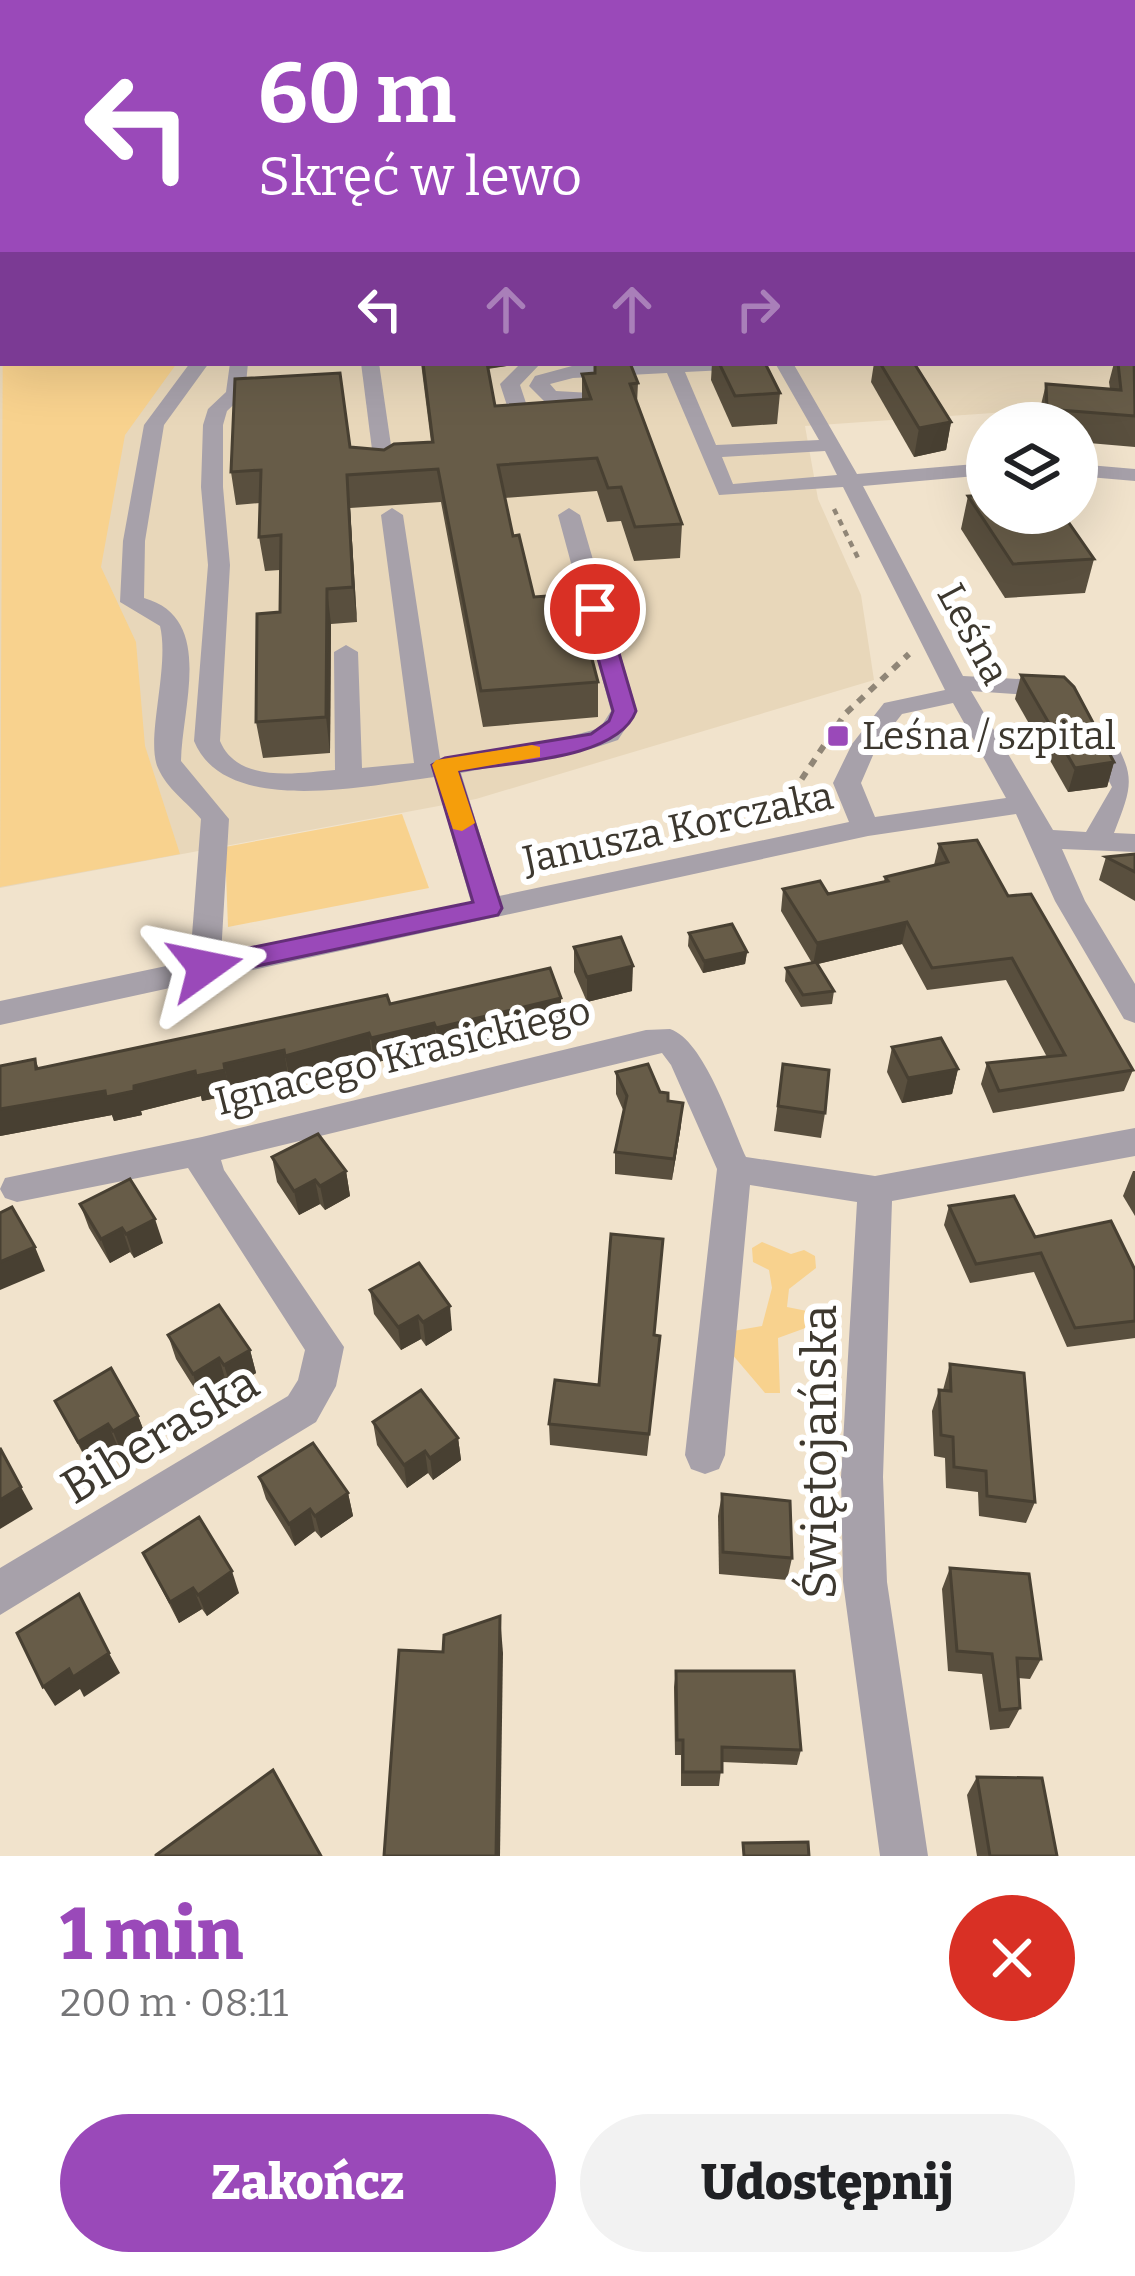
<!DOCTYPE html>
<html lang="pl">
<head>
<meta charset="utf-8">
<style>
  body { margin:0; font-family:Bitter,serif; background:#f2f2f2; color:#202124; height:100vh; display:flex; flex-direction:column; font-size:45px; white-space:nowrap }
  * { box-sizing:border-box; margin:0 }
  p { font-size:39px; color:#757577 }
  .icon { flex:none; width:66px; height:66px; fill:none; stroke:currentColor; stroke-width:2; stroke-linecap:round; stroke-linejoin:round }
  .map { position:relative; height:1856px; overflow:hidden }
  .side { display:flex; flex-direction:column; background:#fff; flex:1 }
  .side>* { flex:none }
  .hud { position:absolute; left:0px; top:0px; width:1137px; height:366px; box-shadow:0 12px 48px #0002; background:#9a49b9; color:#fff; overflow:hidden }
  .fabs { position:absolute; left:966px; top:402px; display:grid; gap:24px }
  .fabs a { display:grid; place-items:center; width:132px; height:132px; border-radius:50%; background:#fff; box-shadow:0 12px 48px #0002; font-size:60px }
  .pin { position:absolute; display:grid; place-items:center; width:102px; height:102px; color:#fff; margin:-51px; border:6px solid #fff; border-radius:50%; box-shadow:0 3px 12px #0007 }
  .me { position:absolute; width:132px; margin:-66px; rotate:78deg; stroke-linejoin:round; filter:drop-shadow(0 0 9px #0008) }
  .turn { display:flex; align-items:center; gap:42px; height:252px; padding:0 60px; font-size:54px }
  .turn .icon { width:156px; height:156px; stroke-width:2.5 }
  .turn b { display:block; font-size:84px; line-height:102px }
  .lanes { display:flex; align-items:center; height:114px; padding:0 60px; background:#0003; justify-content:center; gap:60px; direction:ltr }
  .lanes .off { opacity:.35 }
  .round { display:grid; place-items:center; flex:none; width:126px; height:126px; border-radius:63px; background:#f2f2f2 }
  .summary { display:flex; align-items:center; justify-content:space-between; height:204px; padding:0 60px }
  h1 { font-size:72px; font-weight:800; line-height:90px; color:#9a49b9 }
  .button { display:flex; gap:24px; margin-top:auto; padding:24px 60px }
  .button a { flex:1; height:138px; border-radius:72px; background:#9a49b9; color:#fff; font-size:48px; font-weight:800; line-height:138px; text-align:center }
  .button a+a { background:#f2f2f2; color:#202124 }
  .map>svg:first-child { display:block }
  .built { fill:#e8d7ba }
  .green { fill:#f8d28e }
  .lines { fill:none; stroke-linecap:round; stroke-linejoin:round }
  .path-far2 { stroke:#908677; stroke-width:3; stroke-dasharray:4.5 4.5; stroke-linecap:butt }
  .path-far1 { stroke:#908677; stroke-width:4.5; stroke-dasharray:6 6; stroke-linecap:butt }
  .path { stroke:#908677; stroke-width:6; stroke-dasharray:8 8; stroke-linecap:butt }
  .minor { fill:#a7a1aa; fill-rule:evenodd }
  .wall { fill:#594f3e }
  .shaded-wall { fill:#484032 }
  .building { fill:#675c48; stroke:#484032; stroke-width:3 }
  .route { fill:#9a49b9; stroke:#642f78; stroke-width:3 }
  .slow { fill:#f59e0b }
  .poi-dot { fill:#9a49b9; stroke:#fff; stroke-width:4.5 }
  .labels { text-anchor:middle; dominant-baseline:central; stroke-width:12; stroke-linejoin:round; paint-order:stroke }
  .street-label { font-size:39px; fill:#3d382f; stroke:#fff }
  .poi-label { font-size:39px; fill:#3d382f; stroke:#fff; text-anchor:start }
  .near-street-label { font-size:48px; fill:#3d382f; stroke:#fff }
</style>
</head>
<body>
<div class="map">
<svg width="1135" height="1856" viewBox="0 0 1135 1856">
  <rect width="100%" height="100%" fill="#f1e3cc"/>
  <polygon class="built" points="1135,263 1135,418 1036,410 805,426 818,499 861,595 874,680 476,799 0,888 0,343 3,363 1134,363"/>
  <g class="green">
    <polygon points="3,309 3,363 177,363 125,435 101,567 136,642 145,746 180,854 0,887"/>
    <polygon points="402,814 429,888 228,927 225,847"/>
    <polygon points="762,1242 791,1254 804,1250 815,1256 816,1268 789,1289 787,1307 807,1311 811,1326 778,1338 780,1393 765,1393 731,1353 733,1331 762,1326 772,1288 769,1270 753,1262 752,1248"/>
  </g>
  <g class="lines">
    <polyline class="path-far2" points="212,3 217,0"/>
    <polyline class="path-far1" points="834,509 858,558"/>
    <polyline class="path" points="775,819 845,714 909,654"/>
    <g class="minor">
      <polygon points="123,0 135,0 136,3 124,3"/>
      <polygon points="3,213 3,225 0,226 0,214"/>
      <path d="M190 363H209L164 425 145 541 144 598C215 618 182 706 181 761L229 819 221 955 471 902 435 777C369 785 225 818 194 741L208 565 201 487 203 425 208 409 226 392 230 363H248L245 394 227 411 223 425V487L230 565 220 741C238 784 297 773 335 770L334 652 346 645 358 652 362 768 414 763 381 515 392 508 403 515 440 758 543 744 600 728 611 711 558 515 569 508 580 515 637 711 618 740 594 748 461 773 499 896 849 822 833 783 852 744 884 703 945 690 843 487 719 495 667 373 573 378 550 384 556 391 591 393V401H544L529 386 535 376 572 366 755 363 746 369 685 372 716 445 819 440 775 363H793L857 474 987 463V475L863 486 963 676 1057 681 1070 689 1057 697 971 691 1053 830 1086 832 1112 787 1083 730 1087 724H1105C1135 775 1135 780 1114 833L1135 834V852L1062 849 1085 901 1135 984V1023L1124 1019 1055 901 1016 814 868 836 0 1025V1001L190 961 201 819C187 802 167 789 158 768 145 740 170 667 160 626L120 602 123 541 144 425ZM825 451 837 475 733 484 722 457ZM953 703 1006 798 875 817 861 783 877 746 902 714Z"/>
      <polygon points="361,363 379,363 395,473 385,479 375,473"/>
      <polygon points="521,363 541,363 520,385 532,421 522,427 512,421 500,384"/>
      <polygon points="1077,464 1135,469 1135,481 1077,476"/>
      <path d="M670 1029C704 1040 731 1124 746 1157L875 1176 1135 1128V1156L892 1201 883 1477 887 1582 928 1856H880L843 1582 841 1477 857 1202 750 1185 725 1455 719 1469 705 1474 691 1469 685 1455 717 1169 671 1065 662 1053 221 1160 224 1170 344 1347 336 1386 316 1422 0 1615V1568L288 1396 298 1380 305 1350 188 1168 17 1202 5 1198 0 1189 5 1178 202 1137 646 1030Z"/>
    </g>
  </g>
  <g class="wall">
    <polygon points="1135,354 1135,447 1077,442 1077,423 1039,423 1039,413 1046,384 1110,389 1109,382 1114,363 1134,363"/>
    <polygon points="421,363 513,363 513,365 488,369 495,406 582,400 582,374 638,383 637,403 682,524 680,558 634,561 621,521 607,522 597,491 505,498 513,536 534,597 598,682 598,717 483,727 441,502 350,508 357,622 331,624 330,753 263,758 256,722 280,612 280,570 265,571 259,537 260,503 236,505 231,472 350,447 384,450 431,442"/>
    <polygon points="712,363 765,363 780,393 777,424 732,427 711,380"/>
    <polygon points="874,363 914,363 951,422 946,450 914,457 871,382"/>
    <polygon points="968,496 1094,559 1085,593 1005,598 961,529"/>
    <polygon points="1021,675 1114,762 1107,787 1068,792 1015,699"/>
    <polygon points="939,844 1008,896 1133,1070 1124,1091 993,1113 981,1084 987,1063 1047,1057 1006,980 927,990 902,944 818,964 834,991 832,1004 801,1007 785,981 786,968 812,963 781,911 783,889 828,894 884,881 885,877 934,865"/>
    <polygon points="1135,854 1135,901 1099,880 1106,857"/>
    <polygon points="689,933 747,952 745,964 703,973 688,946"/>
    <polygon points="574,947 632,991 587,1002 574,972"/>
    <polygon points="390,1004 561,1022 438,1053 437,1047 374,1063 372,1057 290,1080 288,1075 229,1089 231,1095 202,1101 201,1096 141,1111 142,1115 114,1121 112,1115 0,1136 0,1066 35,1059 39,1069"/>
    <polygon points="892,1047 958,1069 952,1094 902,1103 887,1072"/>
    <polygon points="783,1064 825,1113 821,1138 774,1131"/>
    <polygon points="616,1072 660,1092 668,1101 681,1125 672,1180 615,1174 615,1152 624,1112 616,1094"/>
    <polygon points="272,1157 346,1171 350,1196 325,1210 320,1204 299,1215 277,1182"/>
    <polygon points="1133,1171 1135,1171 1135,1216 1123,1196"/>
    <polygon points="80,1204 163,1243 134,1258 130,1252 110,1263 89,1228"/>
    <polygon points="949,1206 1135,1270 1135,1338 1067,1347 1034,1272 970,1283 944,1225"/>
    <polygon points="370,1290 452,1330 426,1346 421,1339 401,1350 374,1314"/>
    <polygon points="168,1335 250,1350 256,1373 231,1388 226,1382 200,1397 176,1359"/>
    <polygon points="655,1335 658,1358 647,1456 550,1445 549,1424 599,1385"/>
    <polygon points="950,1364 1035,1502 1026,1523 979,1516 978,1492 946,1488 945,1458 934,1456 932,1411 939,1390 943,1390"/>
    <polygon points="55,1401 138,1416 147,1439 122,1454 118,1447 89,1465"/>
    <polygon points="373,1422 458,1438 461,1460 433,1480 428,1473 407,1488 377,1445"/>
    <polygon points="259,1477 348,1493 353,1516 321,1538 315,1531 295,1546 266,1499"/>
    <polygon points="722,1494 792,1558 787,1580 719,1574 718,1516"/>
    <polygon points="143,1553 239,1593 207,1616 202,1609 179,1623"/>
    <polygon points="950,1568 1041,1659 1030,1679 1018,1678 1020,1708 1009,1728 990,1730 982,1674 948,1671 942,1589"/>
    <polygon points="676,1671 801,1750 797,1765 722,1762 719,1786 681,1786 681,1755 675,1755 674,1687"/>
    <polygon points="977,1777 1057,1856 977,1856 967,1795"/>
  </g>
  <g class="shaded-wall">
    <polygon points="483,363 513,363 513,365 483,369"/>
    <polygon points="951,422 946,450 914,457 919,428"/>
    <polygon points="347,475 350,508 357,622 353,587"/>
    <polygon points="327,589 331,624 330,753 326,717"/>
    <polygon points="1114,762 1107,787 1068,792 1075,768"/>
    <polygon points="907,922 902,944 813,965 817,943"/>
    <polygon points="747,952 745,964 703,973 704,961"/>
    <polygon points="633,966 632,991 587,1002 587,977"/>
    <polygon points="561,998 561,1022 438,1053 436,1028"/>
    <polygon points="434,1023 437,1047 374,1063 371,1038"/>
    <polygon points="369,1033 372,1057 290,1080 285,1056"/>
    <polygon points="284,1050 288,1075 229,1089 224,1064"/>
    <polygon points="958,1069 952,1094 902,1103 908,1078"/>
    <polygon points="225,1070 231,1095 202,1101 201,1096 141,1111 142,1115 114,1121 112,1115 0,1136 0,1109 195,1071"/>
    <polygon points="683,1103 681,1125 672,1180 674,1159"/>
    <polygon points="346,1171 350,1196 325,1210 320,1186"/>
    <polygon points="315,1180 320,1204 299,1215 294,1191"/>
    <polygon points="155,1219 163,1243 134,1258 126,1234"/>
    <polygon points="122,1228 130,1252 110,1263 101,1239"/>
    <polygon points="35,1247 45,1271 0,1290 0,1262"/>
    <polygon points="450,1306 452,1330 426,1346 423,1322"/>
    <polygon points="418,1316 421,1339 401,1350 398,1327"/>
    <polygon points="250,1350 256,1373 231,1388 224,1365"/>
    <polygon points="219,1358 226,1382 200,1397 193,1374"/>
    <polygon points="138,1416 147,1439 122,1454 113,1431"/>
    <polygon points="108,1424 118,1447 89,1465 78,1442"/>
    <polygon points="458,1438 461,1460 433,1480 430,1458"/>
    <polygon points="425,1451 428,1473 407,1488 404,1465"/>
    <polygon points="21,1487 33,1509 0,1529 0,1500"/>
    <polygon points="348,1493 353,1516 321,1538 315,1516"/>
    <polygon points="310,1509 315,1531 295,1546 289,1524"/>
    <polygon points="232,1571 239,1593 207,1616 198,1595"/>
    <polygon points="193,1588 202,1609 179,1623 170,1602"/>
    <polygon points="500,1616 503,1653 500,1856 496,1856"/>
    <polygon points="109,1653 120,1673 84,1697 80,1689 55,1706 43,1687 69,1669"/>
  </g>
  <g class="building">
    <polygon points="1134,354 1135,416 1047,409 1046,384 1121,390 1118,363 1134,363"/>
    <polygon points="423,363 487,363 495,406 591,399 582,374 595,373 595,363 630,363 638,383 630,384 682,524 635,527 621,487 608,488 597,458 498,465 513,536 519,535 534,597 575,594 598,682 481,691 438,469 347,475 353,587 327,589 326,717 256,722 257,614 280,612 281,535 259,537 261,470 231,472 235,379 340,373 350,447 384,450 394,444 433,442"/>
    <polygon points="719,363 765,363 780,393 735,396"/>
    <polygon points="880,363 914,363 951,422 919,428"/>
    <polygon points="987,495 987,513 1062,513 1094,559 1013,564 968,496"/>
    <polygon points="1021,675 1064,677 1074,687 1114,762 1075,768"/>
    <polygon points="977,840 1008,896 1031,894 1133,1070 999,1091 987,1063 1065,1055 1012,958 932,968 907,922 817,943 783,889 820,881 828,894 888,881 885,877 948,862 939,844"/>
    <polygon points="1135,854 1135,872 1106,857"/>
    <polygon points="732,924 747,952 704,961 689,933"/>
    <polygon points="621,937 633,966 587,977 574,947"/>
    <polygon points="816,962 834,991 803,995 786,968"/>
    <polygon points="550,968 561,998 436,1028 434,1023 371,1038 369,1033 285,1056 284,1050 224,1064 225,1070 196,1076 195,1071 134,1086 134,1091 106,1097 105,1091 0,1109 0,1066 35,1059 36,1069 387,995 390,1004"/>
    <polygon points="941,1038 958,1069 908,1078 892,1047"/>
    <polygon points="648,1064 660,1092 668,1093 668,1101 683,1103 674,1159 615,1152 627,1096 616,1072"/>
    <polygon points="783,1064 829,1070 825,1113 778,1106"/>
    <polygon points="318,1134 346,1171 320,1186 315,1180 294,1191 272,1157"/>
    <polygon points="130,1179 155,1219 126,1234 122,1228 101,1239 80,1204"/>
    <polygon points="1014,1196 1035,1237 1111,1221 1135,1270 1135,1321 1075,1328 1041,1253 976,1264 949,1206"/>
    <polygon points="12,1207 35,1247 0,1262 0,1213"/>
    <polygon points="611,1234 663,1239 654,1335 660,1336 649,1434 549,1424 555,1380 599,1385"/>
    <polygon points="419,1263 450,1306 423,1322 418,1316 398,1327 370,1290"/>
    <polygon points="219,1305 250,1350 224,1365 219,1358 193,1374 168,1335"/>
    <polygon points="950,1364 1024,1373 1035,1502 987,1496 986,1471 954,1467 953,1437 941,1435 939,1390 951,1391"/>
    <polygon points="111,1368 138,1416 113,1431 108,1424 78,1442 55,1401"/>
    <polygon points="421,1390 458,1438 430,1458 425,1451 404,1465 373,1422"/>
    <polygon points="313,1443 348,1493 315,1516 310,1509 289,1524 259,1477"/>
    <polygon points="0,1448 21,1487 0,1500"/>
    <polygon points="722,1494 790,1501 792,1558 723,1552"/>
    <polygon points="199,1517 232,1571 198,1595 193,1588 170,1602 143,1553"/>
    <polygon points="950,1568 1029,1574 1041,1659 1017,1658 1020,1708 1000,1710 992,1654 957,1651"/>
    <polygon points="79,1594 109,1653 73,1677 69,1669 43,1687 17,1633"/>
    <polygon points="500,1616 496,1856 384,1856 399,1650 443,1652 444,1635"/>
    <polygon points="676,1671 794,1671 801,1750 722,1747 722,1772 683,1772 683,1740 677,1740"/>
    <polygon points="273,1770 321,1856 156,1856 156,1855"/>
    <polygon points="977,1777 1042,1778 1057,1856 990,1856"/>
    <polygon points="808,1842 809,1856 744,1856 743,1843"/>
  </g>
  <path class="route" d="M595 603 606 609 636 711C617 761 507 762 458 771L502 908 498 915 205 977 195 974 191 967 205 957 473 902 432 765 445 758 591 734 609 721 613 711 584 609Z"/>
  <polygon class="slow" points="532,745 540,747 540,757 458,771 475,823 462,831 453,829 432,765 436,760"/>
  <rect class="poi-dot" x="826" y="724" width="24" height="24" rx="6"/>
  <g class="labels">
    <g class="street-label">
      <text transform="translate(973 634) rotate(62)">Leśna</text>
      <text transform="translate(678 828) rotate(-12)">Janusza Korczaka</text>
      <text transform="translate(403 1056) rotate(-14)">Ignacego Krasickiego</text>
    </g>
    <g class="poi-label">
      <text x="862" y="736">Leśna / szpital</text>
    </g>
    <g class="near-street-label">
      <text transform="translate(160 1435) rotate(-31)">Biberaska</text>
      <text transform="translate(820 1452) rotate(-90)">Świętojańska</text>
    </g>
  </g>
</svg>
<div class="fabs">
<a><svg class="icon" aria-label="layers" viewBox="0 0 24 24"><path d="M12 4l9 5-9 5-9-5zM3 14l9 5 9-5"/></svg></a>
</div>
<div class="pin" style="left:595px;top:609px;background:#d93025"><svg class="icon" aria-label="arrive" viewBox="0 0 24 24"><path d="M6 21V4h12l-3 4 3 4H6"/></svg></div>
<svg class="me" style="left:205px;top:967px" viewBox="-20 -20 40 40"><path d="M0-17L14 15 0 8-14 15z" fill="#9a49b9" stroke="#fff" stroke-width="4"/></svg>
<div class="hud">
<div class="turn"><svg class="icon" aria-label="left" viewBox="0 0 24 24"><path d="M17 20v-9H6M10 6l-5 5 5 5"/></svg><div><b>60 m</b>Skręć w lewo</div></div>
<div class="lanes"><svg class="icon" aria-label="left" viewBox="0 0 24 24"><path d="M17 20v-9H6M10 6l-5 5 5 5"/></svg><svg class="icon off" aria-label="ahead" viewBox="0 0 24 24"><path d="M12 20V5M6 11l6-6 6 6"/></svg><svg class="icon off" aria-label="ahead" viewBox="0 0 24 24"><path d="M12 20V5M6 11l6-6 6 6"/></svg><svg class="icon off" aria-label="right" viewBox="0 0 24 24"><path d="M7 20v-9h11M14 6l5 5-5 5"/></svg></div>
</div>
</div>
<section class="side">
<div class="summary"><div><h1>1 min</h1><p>200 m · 08:11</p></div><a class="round" style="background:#d93025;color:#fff"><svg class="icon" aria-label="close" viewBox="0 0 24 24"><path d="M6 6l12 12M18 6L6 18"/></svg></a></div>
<div class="button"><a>Zakończ</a><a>Udostępnij</a></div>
</section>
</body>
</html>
